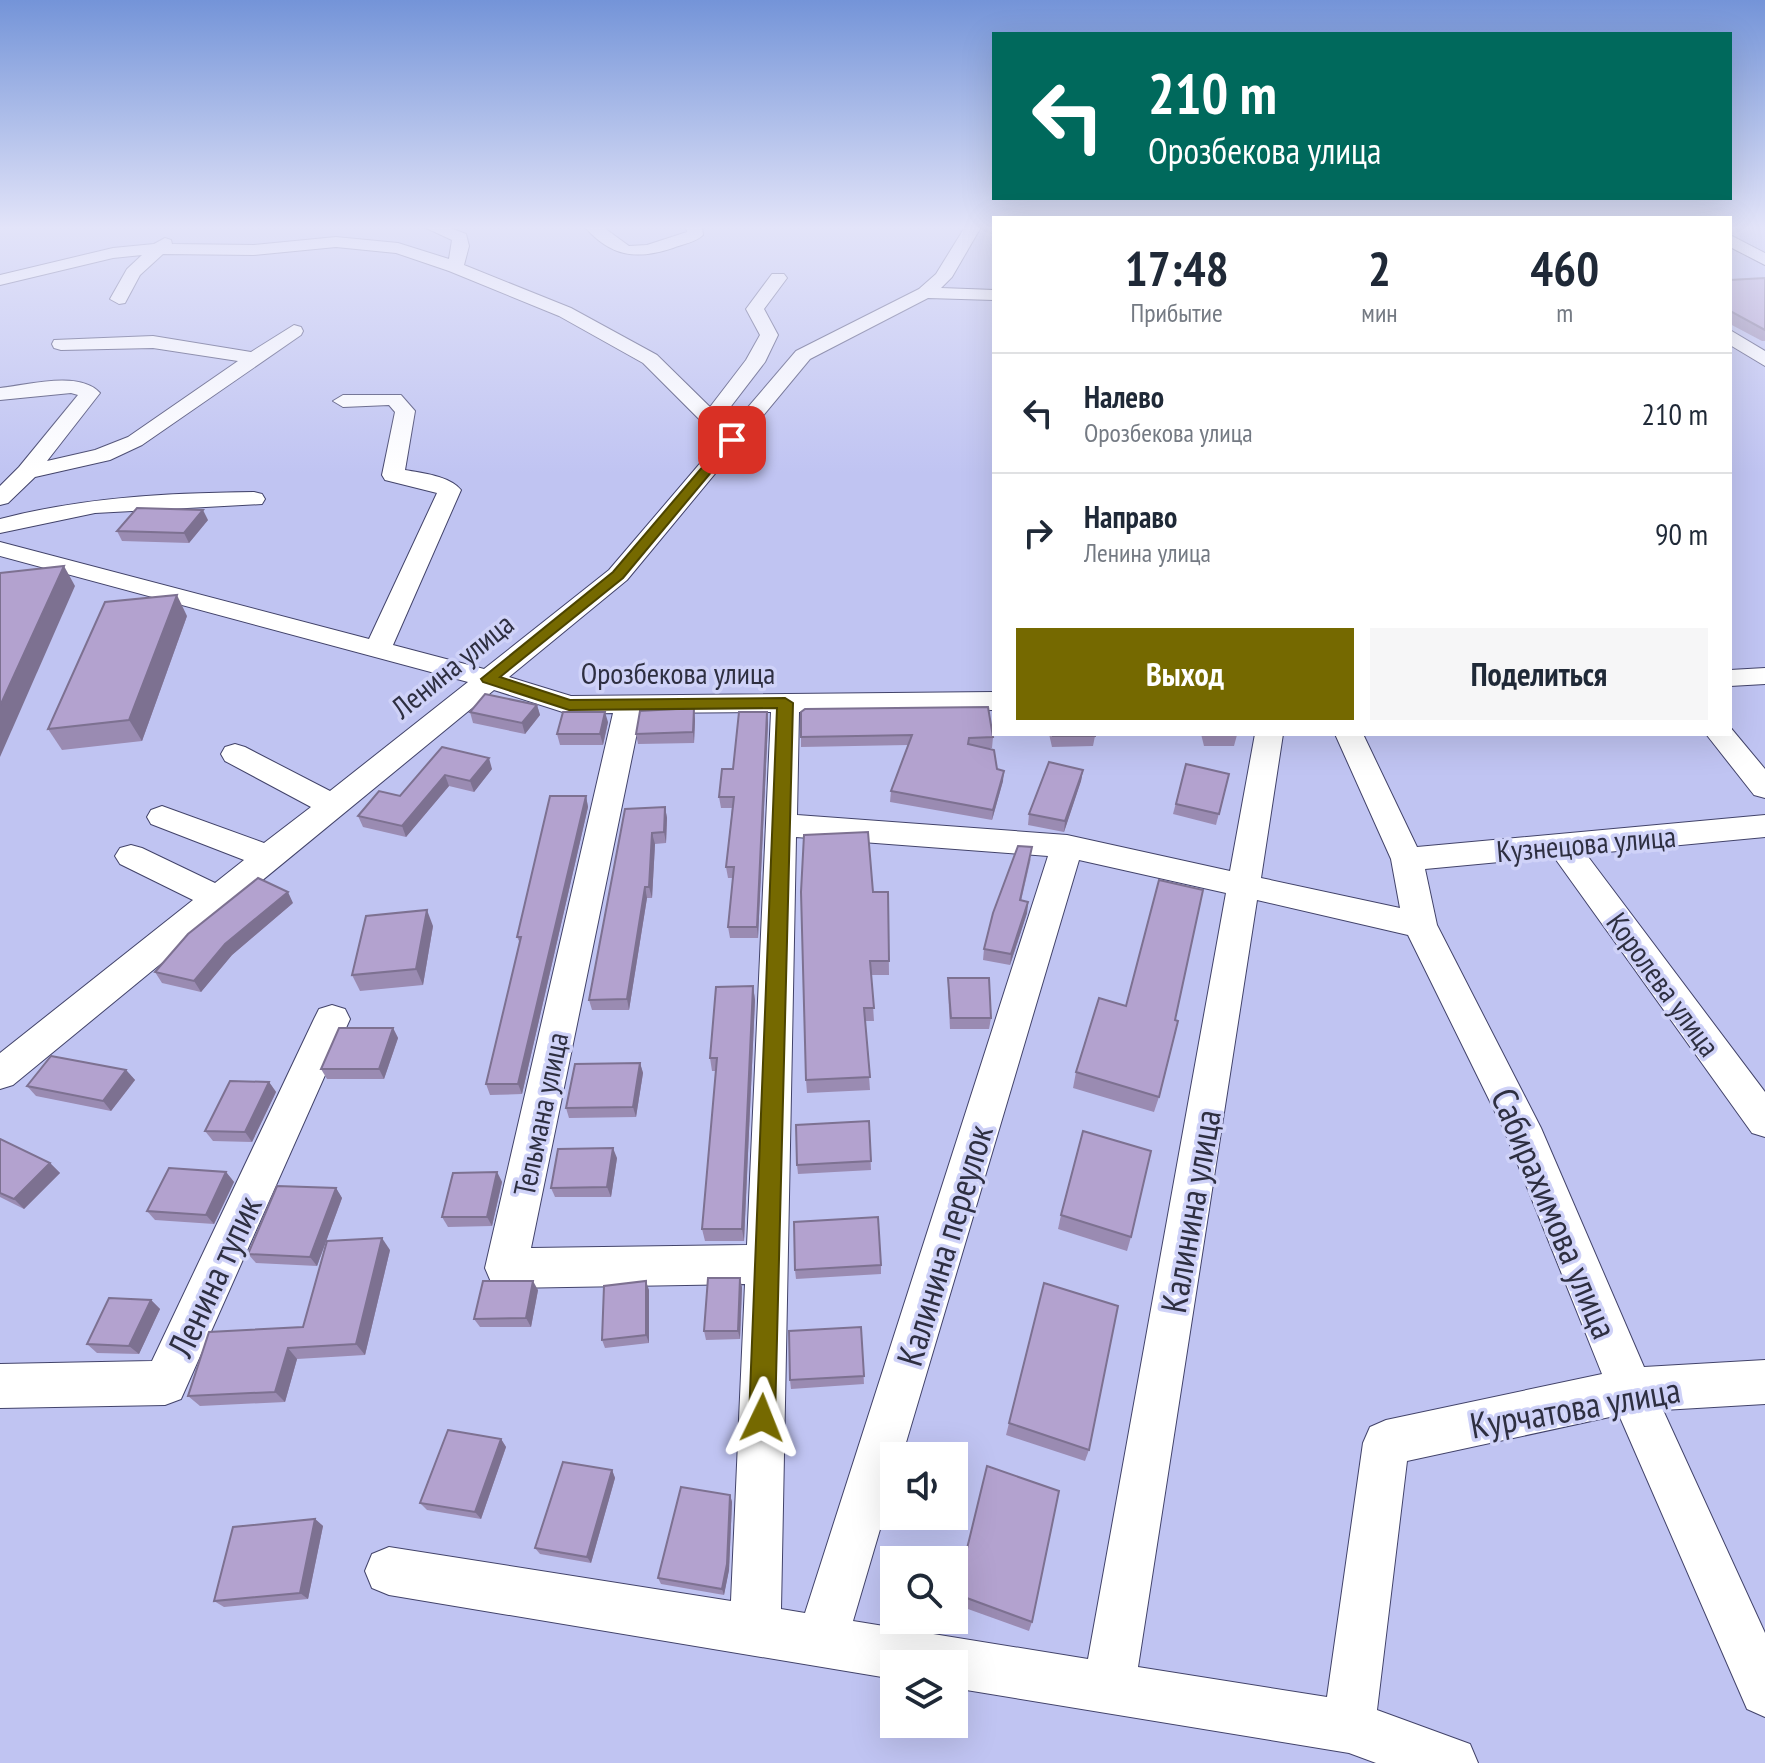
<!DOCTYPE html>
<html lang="ru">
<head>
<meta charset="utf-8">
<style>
  body { margin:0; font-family:"PT Sans Narrow",sans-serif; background:#f6f6f7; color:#1f2937; height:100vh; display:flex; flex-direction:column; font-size:30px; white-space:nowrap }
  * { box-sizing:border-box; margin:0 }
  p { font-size:26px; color:#747a83 }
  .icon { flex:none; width:44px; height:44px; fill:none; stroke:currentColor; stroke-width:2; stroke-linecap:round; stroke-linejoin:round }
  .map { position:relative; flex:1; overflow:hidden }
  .details { position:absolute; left:992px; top:216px; width:740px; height:520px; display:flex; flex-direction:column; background:#fff; border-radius:0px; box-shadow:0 8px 32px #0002 }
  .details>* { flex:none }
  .banner { position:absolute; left:992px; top:32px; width:740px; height:168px; border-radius:0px; box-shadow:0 8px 32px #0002; background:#00695c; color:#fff; overflow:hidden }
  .tools { position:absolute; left:880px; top:1442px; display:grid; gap:16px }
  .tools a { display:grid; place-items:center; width:88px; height:88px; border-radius:0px; background:#fff; box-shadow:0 8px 32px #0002; font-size:40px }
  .pin { position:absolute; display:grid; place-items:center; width:68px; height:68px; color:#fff; margin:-34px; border-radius:16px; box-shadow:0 4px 12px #0006 }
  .me { position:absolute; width:88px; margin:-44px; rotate:2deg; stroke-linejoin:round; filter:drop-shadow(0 0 6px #0008) }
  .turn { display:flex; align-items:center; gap:28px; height:168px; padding:0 24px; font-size:36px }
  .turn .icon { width:104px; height:104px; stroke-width:2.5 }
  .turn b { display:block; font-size:56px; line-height:68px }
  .eta { display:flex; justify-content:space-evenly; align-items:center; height:136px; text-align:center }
  .eta b { font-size:48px; font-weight:600; line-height:56px }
  .button { display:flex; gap:16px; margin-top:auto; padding:16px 24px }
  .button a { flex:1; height:92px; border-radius:0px; background:#756900; color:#fff; font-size:32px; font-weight:600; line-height:92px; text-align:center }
  .button a+a { background:#f6f6f7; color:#1f2937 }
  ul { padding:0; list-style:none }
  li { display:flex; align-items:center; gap:24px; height:120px; padding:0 24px; border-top:2px solid #e0e1e3 }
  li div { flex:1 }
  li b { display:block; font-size:30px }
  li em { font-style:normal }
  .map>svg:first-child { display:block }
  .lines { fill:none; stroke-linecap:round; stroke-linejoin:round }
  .minor-casing { stroke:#42436a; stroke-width:2 }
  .minor { fill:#fff; fill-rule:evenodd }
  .wall { fill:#9a8bb2 }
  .shaded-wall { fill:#7d7191 }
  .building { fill:#b3a2cf; stroke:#7d7191; stroke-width:2 }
  .route { fill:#756900; stroke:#4c4400; stroke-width:2 }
  .labels { text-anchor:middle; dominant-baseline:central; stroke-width:7; stroke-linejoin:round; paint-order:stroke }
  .street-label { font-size:30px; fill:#2e2f41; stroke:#cfd2f8 }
  .near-street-label { font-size:36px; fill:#2e2f41; stroke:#cfd2f8 }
</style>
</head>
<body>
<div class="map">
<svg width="1765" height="1763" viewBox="0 0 1765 1763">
  <rect width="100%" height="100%" fill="#c0c4f2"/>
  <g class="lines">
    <g class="minor-casing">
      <g id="minor">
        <path d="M424 227H448L466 234 469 246 464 265 571 308 657 355 710 407 746 360 760 335 746 309 772 274H784L787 278 764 309 778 335 765 362 722 418 731 427 796 351 919 289 936 274 965 227H981L952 277 941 288 994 290V300L928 298 810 359 627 580 509 677 571 696 994 692V710L799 712 797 815 1067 835 1230 871 1255 734H1283L1261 878 1400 908 1391 859 1335 734H1363L1417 847 1765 815V837L1586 854 1765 1092V1137L1752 1133 1554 857 1425 869 1437 925 1541 1128 1644 1367 1765 1360V1404L1663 1410 1765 1633V1717L1747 1709 1619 1415 1407 1461 1377 1710 1470 1744 1478 1763H1376L1349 1753 954 1688V1664H894V1679L389 1595 372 1588 365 1571 372 1554 389 1547 731 1601 745 1284 506 1288 491 1282 485 1268 613 713 569 714 494 690 13 1085 0 1089V1053L193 900 120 864 115 856 120 848 131 845 142 848 215 883 244 860 151 824 147 817 151 810 162 806 173 810 264 843 311 807 225 761 221 754 225 747 235 744 245 747 330 791 468 682 0 556V542L369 639 437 493 385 480 382 475 395 412 389 405 343 407 333 401 343 395H401L415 411 405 470C422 473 450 476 461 490L393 645 484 669 609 570 720 440 643 363 559 316 449 271 396 253 336 247 254 255 163 254 140 275 125 303 119 304 110 299 127 269 142 255 113 258 0 285V275L113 248 154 244 165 238 171 240 172 244 254 245 336 237 398 243 449 259 452 240ZM771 712 747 1245 531 1248 641 713ZM796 837 1048 856 805 1613 781 1609ZM1079 860 1226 893 1088 1659 853 1621 894 1482V1456H902ZM1257 900 1408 935 1504 1130 1602 1374 1386 1420 1370 1427 1363 1443 1327 1697 1138 1667Z"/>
        <path d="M585 227H603L629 246 647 245 687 232 686 227H702L703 235C696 242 683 244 673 248 637 260 611 257 585 227Z"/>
        <polygon points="1730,235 1765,253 1765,265 1730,247"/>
        <path d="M294 325 301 327 303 331 301 335 142 445 110 460 35 477 8 503 0 505V486L19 467 78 395 71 393 0 400V388C27 385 80 370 100 393L47 461 95 450 128 437 238 361 153 348 61 350 54 348 52 344 54 340 153 336 251 352Z"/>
        <polygon points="1730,330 1765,351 1765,366 1730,345"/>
        <path d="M254 492 262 494 265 499 262 504 95 513 0 533V519C84 497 168 493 254 492Z"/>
        <polygon points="1765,668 1765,684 1730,686 1730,670"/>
        <polygon points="1730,727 1765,769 1765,798 1754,795 1706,734 1730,734"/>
        <polygon points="332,1005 345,1009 350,1019 181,1399 165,1405 0,1408 0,1364 152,1361 314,1019 319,1009"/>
      </g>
    </g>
    <use href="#minor" class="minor"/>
  </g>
  <g class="wall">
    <polygon points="1765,278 1765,341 1762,341 1730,324 1730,280"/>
    <polygon points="208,520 189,543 122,541 117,531"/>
    <polygon points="187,616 142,741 62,750 48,729"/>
    <polygon points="537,705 540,715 525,734 473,723 470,712"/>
    <polygon points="767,712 768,723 758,938 730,938 728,927 733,878 728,878 726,867 732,808 721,808 719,797 733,769"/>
    <polygon points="801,712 993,737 992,748 987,748 1003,781 992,820 890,802 891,791 908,745 801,747"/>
    <polygon points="695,719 694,743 638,744 636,734"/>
    <polygon points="608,722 603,745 560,745 557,734"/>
    <polygon points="1049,734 1095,734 1095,736 1093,746 1052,747"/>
    <polygon points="1201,734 1237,734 1237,735 1234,746 1204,746"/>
    <polygon points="442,747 492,769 474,792 449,786 406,837 363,827 358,816 400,796"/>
    <polygon points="1186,764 1229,774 1216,825 1173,814"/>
    <polygon points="1083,770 1081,781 1064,832 1028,825 1029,814"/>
    <polygon points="586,796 588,807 522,1094 490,1095 486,1084 520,943 517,937"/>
    <polygon points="665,807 667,818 666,843 655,844 652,898 647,898 629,1010 592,1010 589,1000 625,809"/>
    <polygon points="1031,858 1021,901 1028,902 1027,913 1010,965 983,960 984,949"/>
    <polygon points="873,892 888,892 889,975 871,975 874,1021 865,1021 870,1090 807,1093 806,1080"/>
    <polygon points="293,903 232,955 201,992 162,983 155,972"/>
    <polygon points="433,926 423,985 360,991 352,975"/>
    <polygon points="948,978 991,1018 989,1029 950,1029 948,989"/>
    <polygon points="753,986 755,1000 744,1241 705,1241 702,1229 716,1071 712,1071 710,1058"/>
    <polygon points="1126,1006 1175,1020 1159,1097 1154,1112 1073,1088 1076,1072"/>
    <polygon points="393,1028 398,1038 384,1079 327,1079 321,1069"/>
    <polygon points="640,1063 643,1073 636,1117 569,1118 566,1108"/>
    <polygon points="126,1070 135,1080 111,1111 36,1096 27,1086"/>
    <polygon points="269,1082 276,1092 252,1142 213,1141 205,1131"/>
    <polygon points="869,1121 871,1170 798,1174 797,1165"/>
    <polygon points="0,1139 50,1163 60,1173 24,1209 0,1197"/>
    <polygon points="617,1158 611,1197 555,1197 551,1188"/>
    <polygon points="226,1172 234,1182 214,1224 155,1220 147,1211"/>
    <polygon points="497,1172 502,1182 492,1226 448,1227 442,1217"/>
    <polygon points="336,1188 342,1198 317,1266 256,1263 248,1254"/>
    <polygon points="1061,1215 1131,1237 1127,1251 1058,1229"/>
    <polygon points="390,1250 365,1355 297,1359 285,1402 200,1406 188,1396 303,1327"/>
    <polygon points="881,1265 881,1274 796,1279 795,1270"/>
    <polygon points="1044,1283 1089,1450 1085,1461 1006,1435"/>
    <polygon points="742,1287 740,1339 706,1340 704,1331"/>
    <polygon points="538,1290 531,1327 480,1327 474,1319"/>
    <polygon points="649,1290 649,1343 605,1348 602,1340"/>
    <polygon points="151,1300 160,1309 139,1354 97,1353 87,1344"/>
    <polygon points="861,1327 864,1384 791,1389 790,1380"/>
    <polygon points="501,1439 506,1447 481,1519 427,1510 420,1503"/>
    <polygon points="612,1470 615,1478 591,1563 540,1554 535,1548"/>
    <polygon points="730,1495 732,1502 729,1570 724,1595 661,1584 658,1578"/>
    <polygon points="315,1519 323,1526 308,1599 224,1607 214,1601"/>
    <polygon points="956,1594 1032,1622 1029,1631 954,1604"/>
  </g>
  <g class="shaded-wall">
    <polygon points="203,510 208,520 189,543 184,533"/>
    <polygon points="64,566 75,586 0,757 0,706"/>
    <polygon points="177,595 187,616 142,741 129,720"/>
    <polygon points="537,705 540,715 525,734 522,723"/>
    <polygon points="694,708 695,719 694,743 693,732"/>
    <polygon points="605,712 608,722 603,745 600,734"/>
    <polygon points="767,712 768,723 758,938 757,927"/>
    <polygon points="489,758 492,769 474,792 470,781"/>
    <polygon points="1083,770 1081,781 1064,832 1065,821"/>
    <polygon points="1004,771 1003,781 992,820 993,810"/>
    <polygon points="445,775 449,786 406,837 402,826"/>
    <polygon points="586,796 588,807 522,1094 518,1084"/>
    <polygon points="665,807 667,818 666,843 664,832"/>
    <polygon points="652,833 655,844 652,898 649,887"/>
    <polygon points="645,887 647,898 629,1010 627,999"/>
    <polygon points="288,892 293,903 232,955 201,992 194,981 225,944"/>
    <polygon points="1028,902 1027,913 1010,965 1011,954"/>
    <polygon points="427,910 433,926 423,985 416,969"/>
    <polygon points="753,986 755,1000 744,1241 742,1229"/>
    <polygon points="393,1028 398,1038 384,1079 379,1069"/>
    <polygon points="640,1063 643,1073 636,1117 633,1107"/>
    <polygon points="126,1070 135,1080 111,1111 103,1101"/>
    <polygon points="269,1082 276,1092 252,1142 245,1132"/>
    <polygon points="613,1148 617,1158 611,1197 607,1187"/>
    <polygon points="50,1163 60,1173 24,1209 14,1199"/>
    <polygon points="226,1172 234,1182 214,1224 206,1215"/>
    <polygon points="497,1172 502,1182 492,1226 487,1217"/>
    <polygon points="336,1188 342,1198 317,1266 310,1257"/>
    <polygon points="382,1238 390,1250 365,1355 356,1344"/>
    <polygon points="740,1278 742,1287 740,1339 738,1331"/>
    <polygon points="533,1281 538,1290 531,1327 526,1318"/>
    <polygon points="646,1281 649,1290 649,1343 646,1335"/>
    <polygon points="151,1300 160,1309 139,1354 129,1346"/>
    <polygon points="288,1348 297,1359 285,1402 275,1392"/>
    <polygon points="501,1439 506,1447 481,1519 475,1512"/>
    <polygon points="612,1470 615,1478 591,1563 587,1557"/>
    <polygon points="730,1495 732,1502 729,1570 724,1595 722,1589"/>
    <polygon points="315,1519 323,1526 308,1599 300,1593"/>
  </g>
  <g class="building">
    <polygon points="1765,278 1765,330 1730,311 1730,280"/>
    <polygon points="137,508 203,510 184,533 117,531"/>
    <polygon points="64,566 0,706 0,573"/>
    <polygon points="177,595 129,720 48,729 105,602"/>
    <polygon points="485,694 537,705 522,723 470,712"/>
    <polygon points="988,707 993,737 969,738 968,744 994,750 997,769 1004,771 993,810 891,791 912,735 801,737 801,712 805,709"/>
    <polygon points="694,708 693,732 636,734 640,711"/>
    <polygon points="563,712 605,712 600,734 557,734"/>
    <polygon points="739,712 767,712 757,927 728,927 734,867 726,867 734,797 719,797 722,769 733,769"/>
    <rect x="1053" y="734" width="42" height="2"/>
    <rect x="1206" y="734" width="31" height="1"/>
    <polygon points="442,747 489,758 470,781 445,775 402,826 358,816 379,791 400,796"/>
    <polygon points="1049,762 1083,770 1065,821 1029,814"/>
    <polygon points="1186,764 1229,774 1219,814 1176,804"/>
    <polygon points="550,796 586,796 518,1084 486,1084 521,937 517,937"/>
    <polygon points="665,807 664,832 652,833 649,887 645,887 627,999 589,1000 625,809"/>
    <polygon points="868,832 873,892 888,892 889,961 870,961 874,1008 864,1008 870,1077 806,1080 801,892 804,835"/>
    <polygon points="1018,846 1032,847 1020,900 1028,902 1011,954 984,949 993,913"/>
    <polygon points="258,878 288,892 225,944 194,981 155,972 188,934"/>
    <polygon points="1159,880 1203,890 1175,1020 1178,1021 1159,1097 1076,1072 1099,998 1126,1006"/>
    <polygon points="427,910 416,969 352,975 366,916"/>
    <polygon points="948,978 989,978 991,1018 951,1018"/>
    <polygon points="753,986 742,1229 702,1229 717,1058 710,1058 716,987"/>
    <polygon points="339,1028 393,1028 379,1069 321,1069"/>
    <polygon points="51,1056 126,1070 103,1101 27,1086"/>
    <polygon points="640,1063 633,1107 566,1108 575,1064"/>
    <polygon points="230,1081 269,1082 245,1132 205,1131"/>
    <polygon points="869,1121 871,1161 797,1165 796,1125"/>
    <polygon points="1083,1131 1151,1151 1131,1237 1061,1215"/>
    <polygon points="0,1139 50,1163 14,1199 0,1193"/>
    <polygon points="613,1148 607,1187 551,1188 558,1149"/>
    <polygon points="169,1168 226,1172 206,1215 147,1211"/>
    <polygon points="497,1172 487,1217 442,1217 453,1173"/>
    <polygon points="277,1186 336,1188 310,1257 248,1254"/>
    <polygon points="878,1217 881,1265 795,1270 794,1222"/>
    <polygon points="382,1238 356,1344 288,1348 275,1392 188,1396 209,1332 303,1327 327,1241"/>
    <polygon points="708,1278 740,1278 738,1331 704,1331"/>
    <polygon points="483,1281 533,1281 526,1318 474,1319"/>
    <polygon points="646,1281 646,1335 602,1340 604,1286"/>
    <polygon points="1044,1283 1118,1306 1089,1450 1009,1423"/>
    <polygon points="109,1298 151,1300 129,1346 87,1344"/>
    <polygon points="861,1327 864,1376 790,1380 789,1331"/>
    <polygon points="448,1430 501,1439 475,1512 420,1503"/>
    <polygon points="563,1462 612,1470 587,1557 535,1548"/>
    <polygon points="987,1466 1059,1491 1032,1622 956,1594"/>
    <polygon points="681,1487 730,1495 727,1564 722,1589 658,1578"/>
    <polygon points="315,1519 300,1593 214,1601 233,1527"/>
  </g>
  <linearGradient id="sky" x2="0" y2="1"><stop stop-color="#7494d8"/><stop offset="0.48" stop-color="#e3e4f9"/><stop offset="1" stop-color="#e3e4f9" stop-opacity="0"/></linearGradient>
  <rect width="1765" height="474" fill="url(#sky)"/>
  <polygon class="route" points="728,437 738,440 623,578 500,677 570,700 785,698 793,703 775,1418 771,1427 762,1430 753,1427 749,1418 777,708 569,710 483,682 481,679 613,572"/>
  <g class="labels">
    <g class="street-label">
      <text transform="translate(452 665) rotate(-39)">Ленина улица</text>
      <text x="678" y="672">Орозбекова улица</text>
      <text transform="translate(1586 843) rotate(-5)">Кузнецова улица</text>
      <text transform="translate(1664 984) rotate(54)">Королева улица</text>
      <text transform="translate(540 1114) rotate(-78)">Тельмана улица</text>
    </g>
    <g class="near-street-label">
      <text transform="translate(1190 1211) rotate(-80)">Калинина улица</text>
      <text transform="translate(1555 1213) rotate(67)">Сабирахимова улица</text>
      <text transform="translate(944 1245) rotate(-73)">Калинина переулок</text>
      <text transform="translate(214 1276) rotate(-65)">Ленина тупик</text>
      <text transform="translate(1575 1407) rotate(-10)">Курчатова улица</text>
    </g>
  </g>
</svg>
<div class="tools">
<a><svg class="icon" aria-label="sound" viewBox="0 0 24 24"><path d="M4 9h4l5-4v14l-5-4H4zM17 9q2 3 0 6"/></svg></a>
<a><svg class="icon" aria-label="search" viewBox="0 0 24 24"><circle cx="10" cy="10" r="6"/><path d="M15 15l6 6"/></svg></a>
<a><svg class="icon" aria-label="layers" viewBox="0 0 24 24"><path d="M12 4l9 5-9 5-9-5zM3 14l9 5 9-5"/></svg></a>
</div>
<div class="pin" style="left:732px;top:440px;background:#d93025"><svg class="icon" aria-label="arrive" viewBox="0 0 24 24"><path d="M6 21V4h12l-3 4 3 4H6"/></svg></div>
<svg class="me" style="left:762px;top:1418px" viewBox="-20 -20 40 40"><path d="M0-17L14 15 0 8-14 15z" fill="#756900" stroke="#fff" stroke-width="4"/></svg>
<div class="banner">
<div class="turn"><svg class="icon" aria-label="left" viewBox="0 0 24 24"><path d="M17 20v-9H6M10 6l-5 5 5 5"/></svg><div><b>210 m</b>Орозбекова улица</div></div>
</div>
<section class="details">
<div class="eta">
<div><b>17:48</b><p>Прибытие</p></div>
<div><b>2</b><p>мин</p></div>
<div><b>460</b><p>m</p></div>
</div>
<ul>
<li><svg class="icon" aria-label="left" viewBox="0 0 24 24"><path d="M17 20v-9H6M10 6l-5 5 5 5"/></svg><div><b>Налево</b><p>Орозбекова улица</p></div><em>210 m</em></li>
<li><svg class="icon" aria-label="right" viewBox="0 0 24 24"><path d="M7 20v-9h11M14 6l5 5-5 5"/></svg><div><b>Направо</b><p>Ленина улица</p></div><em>90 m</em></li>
</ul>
<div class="button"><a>Выход</a><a>Поделиться</a></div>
</section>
</div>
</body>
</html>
